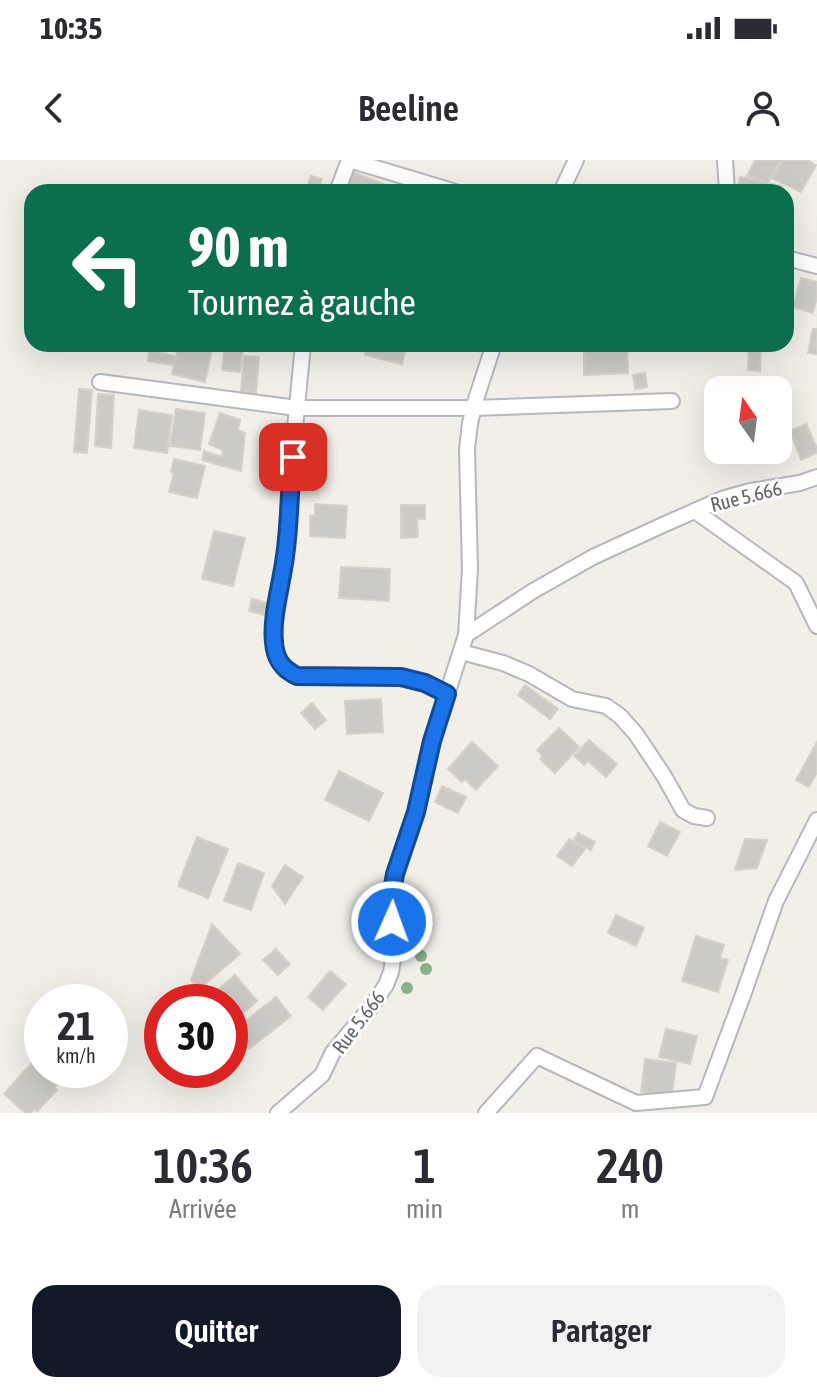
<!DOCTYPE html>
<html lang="fr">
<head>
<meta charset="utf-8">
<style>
  body { margin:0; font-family:"Asap Condensed",sans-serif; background:#f2f2f3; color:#2b2b33; height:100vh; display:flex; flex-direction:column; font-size:30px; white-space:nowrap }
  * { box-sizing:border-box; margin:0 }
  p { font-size:26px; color:#7c7c81 }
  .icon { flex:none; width:44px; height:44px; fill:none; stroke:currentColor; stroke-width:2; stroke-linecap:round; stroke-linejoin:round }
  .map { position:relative; height:953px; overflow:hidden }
  .sheet { display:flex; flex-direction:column; background:#fff; flex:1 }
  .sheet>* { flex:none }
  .hud { position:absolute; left:24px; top:24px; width:770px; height:168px; border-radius:24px; box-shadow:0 8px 32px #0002; background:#0b6e4f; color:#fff; overflow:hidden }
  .needle { width:52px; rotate:346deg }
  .buttons { position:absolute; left:704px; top:216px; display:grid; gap:16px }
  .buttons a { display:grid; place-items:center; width:88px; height:88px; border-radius:16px; background:#fff; box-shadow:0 8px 32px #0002; font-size:40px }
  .speed { position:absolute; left:24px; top:824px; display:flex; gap:16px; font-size:40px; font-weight:700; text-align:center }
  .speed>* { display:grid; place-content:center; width:104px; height:104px; border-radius:50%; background:#fff; box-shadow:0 8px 32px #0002; line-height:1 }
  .speed small { font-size:20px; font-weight:400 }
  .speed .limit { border:12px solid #d22; background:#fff; color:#111 }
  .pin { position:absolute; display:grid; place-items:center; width:68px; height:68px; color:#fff; margin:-34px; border-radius:16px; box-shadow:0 4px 12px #0006 }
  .me { position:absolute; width:88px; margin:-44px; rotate:2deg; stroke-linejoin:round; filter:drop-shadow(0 0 6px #0008) }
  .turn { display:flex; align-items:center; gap:28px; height:168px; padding:0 32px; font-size:36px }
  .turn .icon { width:104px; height:104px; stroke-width:2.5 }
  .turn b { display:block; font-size:56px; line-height:68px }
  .eta { display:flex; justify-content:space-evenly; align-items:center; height:136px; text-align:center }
  .eta b { font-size:48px; font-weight:600; line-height:56px }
  .button { display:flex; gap:16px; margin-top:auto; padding:16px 32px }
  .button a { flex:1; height:92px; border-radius:24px; background:#111827; color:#fff; font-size:32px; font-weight:600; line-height:92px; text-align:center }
  .button a+a { background:#f2f2f3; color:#2b2b33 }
  .status { display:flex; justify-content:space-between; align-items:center; height:56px; padding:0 40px; background:#fff; direction:ltr }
  .status svg { height:22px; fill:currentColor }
  header { display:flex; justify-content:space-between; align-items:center; height:104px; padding:0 32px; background:#fff; font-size:36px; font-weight:600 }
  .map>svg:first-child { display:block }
  .building { fill:#cccac5; stroke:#d6d1c6; stroke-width:2 }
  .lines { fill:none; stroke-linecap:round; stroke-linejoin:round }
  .minor-casing { stroke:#b5b8bc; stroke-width:18 }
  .minor { stroke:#fff; stroke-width:14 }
  .tree { fill:#89b387 }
  .route-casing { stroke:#114b97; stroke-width:20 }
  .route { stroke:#1a73e8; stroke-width:14 }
  .labels { text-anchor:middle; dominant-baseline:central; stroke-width:6; stroke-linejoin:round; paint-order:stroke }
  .street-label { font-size:20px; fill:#5f6368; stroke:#fff }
</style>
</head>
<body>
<div class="status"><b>10:35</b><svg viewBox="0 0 49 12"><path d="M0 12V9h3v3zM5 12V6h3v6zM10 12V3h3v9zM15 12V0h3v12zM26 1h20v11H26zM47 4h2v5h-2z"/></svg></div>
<header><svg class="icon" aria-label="back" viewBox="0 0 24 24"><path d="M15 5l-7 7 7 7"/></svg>Beeline<svg class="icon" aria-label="person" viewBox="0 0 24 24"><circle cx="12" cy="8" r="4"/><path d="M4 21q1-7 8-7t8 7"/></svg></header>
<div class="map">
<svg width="817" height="953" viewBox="0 0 817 953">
  <rect width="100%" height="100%" fill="#f1efe8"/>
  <g class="building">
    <polygon points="755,0 781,0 768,22 747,16"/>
    <polygon points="782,0 807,0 816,5 801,32 772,18"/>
    <polygon points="353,12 391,27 389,32 344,32"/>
    <polygon points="311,16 322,19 317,32 305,32"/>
    <polygon points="740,17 782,26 781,32 737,32"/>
    <polygon points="801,118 817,122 817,137 813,153 793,147"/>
    <polygon points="813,169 817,169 817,194 808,193"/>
    <polygon points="179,184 213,184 205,222 172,214"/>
    <polygon points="225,184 243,184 240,212 222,210"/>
    <polygon points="368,184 407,184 402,204 365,195"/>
    <polygon points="589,184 627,184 628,213 584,215 584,191 589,191"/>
    <polygon points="749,184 761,184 760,211 748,210"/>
    <polygon points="149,191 174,196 173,205 148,201"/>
    <polygon points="244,196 259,197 256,233 241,231"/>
    <polygon points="645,213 647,227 635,229 633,215"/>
    <polygon points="79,229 92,230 87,293 74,292"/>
    <polygon points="98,234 114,235 111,288 95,286"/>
    <polygon points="176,249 205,253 200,290 170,286"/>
    <polygon points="139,250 172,255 167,293 134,288"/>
    <polygon points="220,253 240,260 238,270 245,273 241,311 202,300 204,291 222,297 223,290 209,284"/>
    <polygon points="806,264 817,288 817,293 801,300 790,271"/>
    <polygon points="174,299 205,306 197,338 169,332 174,313 171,312"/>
    <polygon points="315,344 347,346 345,378 310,376 310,356 315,356"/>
    <polygon points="401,345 425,345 425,359 417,359 418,377 401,378"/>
    <polygon points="214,371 245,378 233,426 202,419"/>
    <polygon points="341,407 390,409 389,441 339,438"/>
    <polygon points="252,439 267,443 264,455 249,451"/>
    <polygon points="525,525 558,549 550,559 518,535"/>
    <polygon points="381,539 383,572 347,574 345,541"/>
    <polygon points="312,543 326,560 315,569 301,553"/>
    <polygon points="559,568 579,587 555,613 540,599 543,596 537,590"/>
    <polygon points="589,580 617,604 606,617 588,601 584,605 574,596"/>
    <polygon points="472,582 498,606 476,630 465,619 462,622 448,609"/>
    <polygon points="816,584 817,612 809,627 796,620"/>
    <polygon points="339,611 383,633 369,661 325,640"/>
    <polygon points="442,626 466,637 458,653 435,642"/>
    <polygon points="660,662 680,672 667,696 648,686"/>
    <polygon points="578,673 595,682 591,690 573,681"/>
    <polygon points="197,677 228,689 208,738 178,726"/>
    <polygon points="569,679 585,689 572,706 557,696"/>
    <polygon points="745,679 767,680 757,708 735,710"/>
    <polygon points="238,703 264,713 251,750 224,741"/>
    <polygon points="285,705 303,717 285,744 272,726"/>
    <polygon points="616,755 644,768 636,786 608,773"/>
    <polygon points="212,764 240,794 199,829 191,820"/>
    <polygon points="696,776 724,785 720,798 728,800 718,832 682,821"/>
    <polygon points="276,789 290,804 278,815 263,800"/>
    <polygon points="330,811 346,824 323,850 308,837"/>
    <polygon points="235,815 257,841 236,860 230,854 230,842 220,842 213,834"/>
    <polygon points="276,837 291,856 249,889 234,870"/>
    <polygon points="666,869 697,876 690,904 659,897"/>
    <polygon points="35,899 42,905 42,910 47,910 60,921 54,928 57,930 37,951 35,949 31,953 25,953 4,934"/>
    <polygon points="645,899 676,903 672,936 641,932"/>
  </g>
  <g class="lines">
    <g class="minor-casing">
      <g id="minor">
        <polyline points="349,0 456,32"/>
        <polyline points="725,0 727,32"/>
        <polyline points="337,32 349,0"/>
        <polyline points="561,32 576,0"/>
        <polyline points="786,98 817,106"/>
        <polyline points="303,184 290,321 286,394 275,462 274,483 278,498 285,510 297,516 401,517 425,523 447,534"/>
        <polyline points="100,222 297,248 474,248 672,241"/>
        <polyline points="695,351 796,423 817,466"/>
        <polyline points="466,475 470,409 467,289 470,263 476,239 494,184"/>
        <polyline points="461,492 503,503 529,514 572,539 606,546 620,556 636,574 664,616 683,650 694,656 707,658"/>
        <polyline points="278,953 322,915 333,892 371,847 386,825 391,812 394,793 391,737 395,714 416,652 432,581 466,475 533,431 593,397 665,364 722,339 750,331 800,323 817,317"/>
        <polyline points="486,953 537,896 636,943 705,937 743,835 776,741 817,660"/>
      </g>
    </g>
    <use href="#minor" class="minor"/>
  </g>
  <g class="tree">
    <circle cx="407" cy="765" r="6"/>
    <circle cx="421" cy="796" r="6"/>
    <circle cx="426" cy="809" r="6"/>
    <circle cx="407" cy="828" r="6"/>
  </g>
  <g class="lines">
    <g class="route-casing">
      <path id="route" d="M293 297C289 330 290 363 285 396 282 422 271 457 274 482 275 499 282 509 297 516L401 517 425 523 447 534 432 581 416 652 395 714 391 737 392 762"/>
    </g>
    <use href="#route" class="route"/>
  </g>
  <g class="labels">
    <g class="street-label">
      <text transform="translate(746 336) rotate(-14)">Rue 5.666</text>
      <text transform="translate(358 862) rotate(-53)">Rue 5.666</text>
    </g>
  </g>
</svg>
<div class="buttons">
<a><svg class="needle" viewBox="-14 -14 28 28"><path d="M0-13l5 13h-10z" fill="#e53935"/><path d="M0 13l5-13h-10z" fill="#7c7c81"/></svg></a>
</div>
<div class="speed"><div>21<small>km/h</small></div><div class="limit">30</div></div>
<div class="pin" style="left:293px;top:297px;background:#d93025"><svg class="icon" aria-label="arrive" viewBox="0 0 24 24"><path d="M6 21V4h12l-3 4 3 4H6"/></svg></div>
<svg class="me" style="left:392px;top:762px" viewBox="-20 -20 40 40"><circle r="17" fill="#1a73e8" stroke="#fff" stroke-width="3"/><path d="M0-11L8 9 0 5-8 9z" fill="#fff"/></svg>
<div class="hud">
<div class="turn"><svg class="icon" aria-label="left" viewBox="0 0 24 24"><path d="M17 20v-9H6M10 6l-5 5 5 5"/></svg><div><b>90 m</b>Tournez à gauche</div></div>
</div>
</div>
<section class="sheet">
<div class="eta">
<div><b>10:36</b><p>Arrivée</p></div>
<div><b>1</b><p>min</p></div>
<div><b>240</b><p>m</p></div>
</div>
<div class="button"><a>Quitter</a><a>Partager</a></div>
</section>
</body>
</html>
